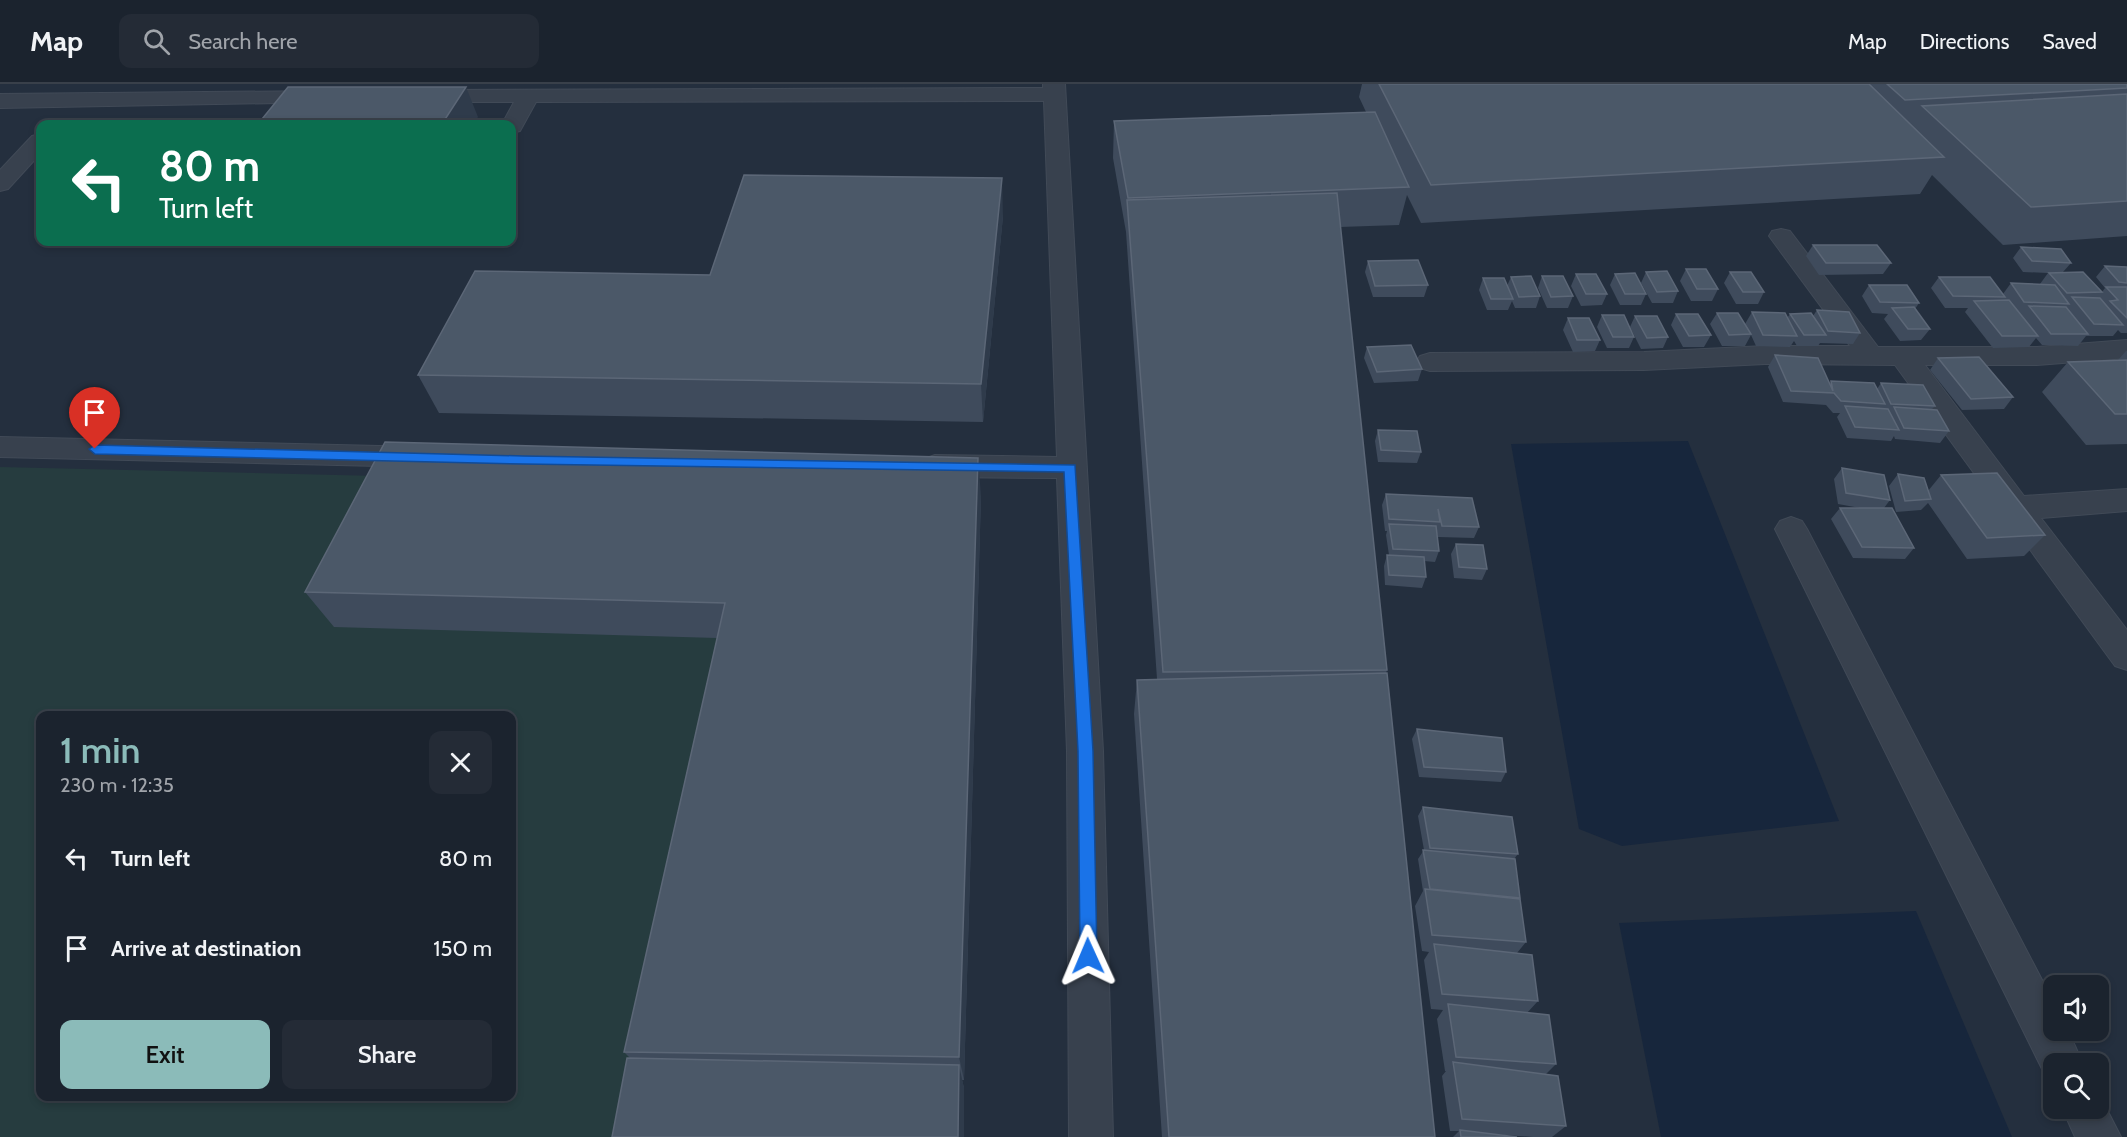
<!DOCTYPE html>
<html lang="en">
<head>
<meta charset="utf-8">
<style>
  body { margin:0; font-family:Cabin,sans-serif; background:#242b36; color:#f1f3f6; height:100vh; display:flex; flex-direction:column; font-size:22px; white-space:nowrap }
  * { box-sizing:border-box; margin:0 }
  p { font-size:20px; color:#a0a4aa }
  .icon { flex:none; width:33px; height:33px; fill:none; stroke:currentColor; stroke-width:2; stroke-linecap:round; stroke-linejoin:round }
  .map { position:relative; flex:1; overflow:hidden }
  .details { position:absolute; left:36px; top:627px; width:480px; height:390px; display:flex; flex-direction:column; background:#1b232e; border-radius:12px; box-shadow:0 3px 9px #0003,0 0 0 2px #39404a }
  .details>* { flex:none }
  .top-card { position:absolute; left:36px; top:36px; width:480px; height:126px; border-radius:12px; box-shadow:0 3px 9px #0003,0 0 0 2px #39404a; background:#0b6e4f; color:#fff; overflow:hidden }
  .controls { position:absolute; left:2043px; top:891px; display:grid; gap:12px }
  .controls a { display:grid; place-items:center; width:66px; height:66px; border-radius:12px; background:#1b232e; box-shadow:0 3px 9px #0003,0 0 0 2px #39404a; font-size:30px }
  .pin { position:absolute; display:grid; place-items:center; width:51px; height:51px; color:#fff; margin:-62px -26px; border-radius:50% 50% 50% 0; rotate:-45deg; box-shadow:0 0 6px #0007 }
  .pin .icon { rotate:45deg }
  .me { position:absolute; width:66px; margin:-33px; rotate:359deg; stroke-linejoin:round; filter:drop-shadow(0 0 4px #0008) }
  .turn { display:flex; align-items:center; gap:21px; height:126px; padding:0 24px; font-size:27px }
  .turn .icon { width:78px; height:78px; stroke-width:2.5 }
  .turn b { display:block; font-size:42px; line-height:51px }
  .round { display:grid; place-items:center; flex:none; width:63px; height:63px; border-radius:12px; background:#242b36 }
  .summary { display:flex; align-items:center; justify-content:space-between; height:102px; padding:0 24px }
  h1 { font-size:36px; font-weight:600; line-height:45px; color:#8bbbb9 }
  .button { display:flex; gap:12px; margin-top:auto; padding:12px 24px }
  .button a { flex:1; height:69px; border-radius:12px; background:#8bbbb9; color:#111; font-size:24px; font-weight:600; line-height:69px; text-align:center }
  .button a+a { background:#242b36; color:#f1f3f6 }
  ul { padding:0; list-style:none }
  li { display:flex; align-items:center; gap:18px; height:90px; padding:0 24px }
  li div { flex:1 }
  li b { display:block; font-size:22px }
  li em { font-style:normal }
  header { display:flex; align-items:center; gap:36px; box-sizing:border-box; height:84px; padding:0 30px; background:#1b232e; border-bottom:2px solid #39404a }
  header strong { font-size:28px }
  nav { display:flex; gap:33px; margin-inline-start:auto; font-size:21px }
  .search { width:420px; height:54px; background:#242b36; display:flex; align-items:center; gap:15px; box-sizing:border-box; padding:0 21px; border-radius:12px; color:#a0a4aa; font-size:22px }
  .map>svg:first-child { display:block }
  .green { fill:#263c3f; fill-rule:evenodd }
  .water { fill:#17263c }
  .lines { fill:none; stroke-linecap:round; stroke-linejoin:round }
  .minor-casing { stroke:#414a57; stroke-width:2 }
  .minor { fill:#38414e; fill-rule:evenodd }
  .wall { fill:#3f4b5c }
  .shaded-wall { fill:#2f3b4b }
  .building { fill:#4b5868; stroke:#5c6777; stroke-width:1.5 }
  .route { fill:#1a73e8; stroke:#114b97; stroke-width:1.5 }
</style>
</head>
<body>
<header>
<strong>Map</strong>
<div class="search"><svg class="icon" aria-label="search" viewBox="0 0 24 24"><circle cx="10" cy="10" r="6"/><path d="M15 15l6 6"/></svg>Search here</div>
<nav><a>Map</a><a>Directions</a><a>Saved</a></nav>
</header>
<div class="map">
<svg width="2127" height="1053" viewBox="0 0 2127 1053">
  <rect width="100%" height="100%" fill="#242f3e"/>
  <path class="green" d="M0 383 420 393 755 541 629 1053H0ZM40 632H512V1012H40Z"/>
  <g class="water">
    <polygon points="1688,357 1839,737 1622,762 1579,745 1511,360"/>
    <polygon points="1916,827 2012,1053 1661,1053 1619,839"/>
  </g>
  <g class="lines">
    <g class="minor-casing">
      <g id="minor">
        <polygon points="1043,0 1065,0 1103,667 1113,1053 1069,1053 1067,667 1057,394 935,393 924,389 920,382 924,375 935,371 1057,373 1044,17 536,18 520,47 512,49 512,40 502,40 514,18 426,18 418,17 415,12 418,7 426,6 1043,4"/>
        <polygon points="323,7 331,8 334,13 331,18 0,24 0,10"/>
        <polygon points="40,50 40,70 8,105 0,107 0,86 32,52"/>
        <polygon points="1781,145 1790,147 1878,263 2037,263 2127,256 2127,274 2037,281 1925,281 2024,412 2127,405 2127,427 2041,434 2127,546 2127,586 2115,582 1895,281 1765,280 1644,286 1430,287 1420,284 1416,278 1420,272 1430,269 1644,268 1765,262 1850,262 1769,152 1772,147"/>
        <polygon points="0,353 421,363 431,366 436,373 431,380 421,383 0,373"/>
        <polygon points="1791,433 1802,437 1807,445 2054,919 2054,946 2068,946 2083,980 2054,980 2054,998 2047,995 1775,445 1780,437"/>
        <polygon points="2098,1008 2121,1053 2075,1053 2062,1024 2098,1024"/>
      </g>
    </g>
    <use href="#minor" class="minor"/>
  </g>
  <g class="wall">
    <polygon points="1362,0 2127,0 2127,152 2003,161 1932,91 1920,110 1421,139 1407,111 1399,141 1340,143 1387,586 1386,589 1435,1053 1162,1053 1134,630 1137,596 1157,595 1126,148 1113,74 1114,37 1366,28 1359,13"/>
    <polygon points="1003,132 983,338 439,329 418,291 710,191"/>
    <polygon points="204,158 406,158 405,160 207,161"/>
    <polygon points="1813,161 1891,179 1883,190 1819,191 1806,172"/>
    <polygon points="2021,163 2071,179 2063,188 2102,208 2105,204 2096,193 2105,182 2127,183 2127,249 2121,249 2118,246 2113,252 2086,252 2078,262 2042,261 2036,254 2029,263 1993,264 1965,228 1968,224 1945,224 1931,204 1939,193 2003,210 2011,199 2040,200 2048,189 2023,188 2013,174"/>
    <polygon points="1368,177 1428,201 1424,213 1373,213 1365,188"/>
    <polygon points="1686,185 1718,205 1712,217 1691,217 1680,197"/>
    <polygon points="1646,188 1678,207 1673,219 1652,219 1641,199"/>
    <polygon points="1730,188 1764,208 1758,220 1736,220 1724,199"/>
    <polygon points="1576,190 1607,210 1602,221 1581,222 1571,202"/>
    <polygon points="1615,190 1646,210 1641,221 1620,221 1610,201"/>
    <polygon points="1542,192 1573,212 1568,224 1547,224 1538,204"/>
    <polygon points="1511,193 1540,212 1536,224 1515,224 1512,217 1508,226 1487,226 1479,206 1483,194 1507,202"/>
    <polygon points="1869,201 1919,219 1915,225 1930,245 1921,256 1900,257 1884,235 1888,230 1872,229 1862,212"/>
    <polygon points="1817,226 1860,249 1853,260 1820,259 1818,262 1797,262 1794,257 1790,263 1756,262 1751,251 1745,262 1722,262 1710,240 1717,229 1745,240 1752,228 1787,234 1790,230 1813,232"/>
    <polygon points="1676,230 1711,251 1704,263 1683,263 1671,241"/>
    <polygon points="1602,231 1634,253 1629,264 1607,264 1597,243"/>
    <polygon points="1635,232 1668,253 1663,264 1641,265 1630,243"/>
    <polygon points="1568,234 1600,256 1595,267 1573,268 1563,246"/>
    <polygon points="1367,263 1422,285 1418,297 1374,299 1364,274"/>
    <polygon points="2126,267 2127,267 2127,360 2086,361 2042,308 2068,278 2118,276"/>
    <polygon points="1775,271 1830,300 1831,297 1877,305 1881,299 1935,322 1932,325 1949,347 1940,359 1895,355 1894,352 1891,357 1847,354 1837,333 1840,329 1833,329 1826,321 1783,318 1768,283"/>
    <polygon points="1938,274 2013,313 2004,325 1962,326 1930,286"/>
    <polygon points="1378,346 1421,368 1417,379 1378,378 1375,357"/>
    <polygon points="1842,384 1890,416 1884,424 1914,464 1905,475 1853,474 1831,435 1840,424 1860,424 1838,420 1834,395"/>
    <polygon points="1898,390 1928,407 1941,391 2045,451 2024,472 1967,475 1928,419 1921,426 1896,428 1889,402"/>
    <polygon points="1386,410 1479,443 1474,454 1438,453 1436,446 1439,467 1435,478 1424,477 1426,493 1422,504 1385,501 1384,482 1387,471 1389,471 1386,451 1387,447 1385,447 1382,421"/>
    <polygon points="981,412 964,996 962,996 964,1004 964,1053 612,1053 630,974 624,968 717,554 334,543 305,508"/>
    <polygon points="1456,460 1487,485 1482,496 1454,494 1451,470"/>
    <polygon points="1417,645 1506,688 1501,698 1419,693 1412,655"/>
    <polygon points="1423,723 1518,770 1514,775 1526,858 1517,869 1538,917 1527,929 1556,980 1546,990 1566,1042 1552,1053 1533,1053 1490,1050 1517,1053 1453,1053 1459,1047 1450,1047 1442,992 1446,987 1445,987 1437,935 1443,926 1431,925 1424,876 1429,868 1422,867 1415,822 1423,807 1418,775 1424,766 1418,732"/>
  </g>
  <g class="shaded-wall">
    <polygon points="466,3 478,33 473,40 442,40"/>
    <polygon points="1002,94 1003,132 983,338 981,300"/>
    <polygon points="978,374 981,412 964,996 959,973"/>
    <polygon points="959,981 964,1004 964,1053 958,1053"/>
  </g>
  <g class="building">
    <polygon points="1379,0 1869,0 1944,73 1431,101"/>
    <polygon points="1887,0 2127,0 2127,4 1905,16"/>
    <polygon points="288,3 466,3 442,40 258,40"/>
    <polygon points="2127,10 2127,117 2031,123 1922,22"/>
    <polygon points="1375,28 1409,103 1128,114 1114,37"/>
    <polygon points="744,91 1002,94 981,300 418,291 475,187 710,191"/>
    <polygon points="1337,109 1387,586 1163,588 1127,116"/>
    <polygon points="1813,161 1877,161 1891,179 1826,179"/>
    <polygon points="2021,163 2061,165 2071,179 2032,177"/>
    <polygon points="1418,176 1428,201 1375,202 1368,177"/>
    <polygon points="2105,182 2127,183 2127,199 2119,198"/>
    <polygon points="1686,185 1706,185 1718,205 1697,205"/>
    <polygon points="1667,187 1678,207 1657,208 1646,188"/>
    <polygon points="1730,188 1751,188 1764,208 1743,208"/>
    <polygon points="2083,188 2102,208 2067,209 2049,189"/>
    <polygon points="1635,189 1646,210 1625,210 1615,190"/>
    <polygon points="1576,190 1596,190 1607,210 1586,210"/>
    <polygon points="1531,192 1540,212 1519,213 1511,193"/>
    <polygon points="1542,192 1563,192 1573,212 1551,213"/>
    <polygon points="1939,193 1990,193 2005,213 1953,212"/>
    <polygon points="1483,194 1504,194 1513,215 1491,215"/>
    <polygon points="2011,199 2055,201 2069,220 2024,218"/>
    <polygon points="1869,201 1907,201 1919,219 1880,218"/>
    <polygon points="2106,203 2127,203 2127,234 2110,217 2118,216"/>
    <polygon points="2072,213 2100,214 2123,241 2094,240"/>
    <polygon points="2009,216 2038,252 2002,252 1974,217"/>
    <polygon points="2029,222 2066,223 2088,250 2051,250"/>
    <polygon points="1914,223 1930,245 1908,245 1892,224"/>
    <polygon points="1817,226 1849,228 1860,249 1828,247"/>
    <polygon points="1752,228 1785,229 1797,252 1763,251"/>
    <polygon points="1717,229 1738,229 1751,250 1729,251"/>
    <polygon points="1811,229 1826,251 1804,251 1790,230"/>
    <polygon points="1676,230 1698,230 1711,251 1689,252"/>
    <polygon points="1602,231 1624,231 1634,253 1613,253"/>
    <polygon points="1635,232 1657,232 1668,253 1647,254"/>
    <polygon points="1568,234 1589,234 1600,256 1577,256"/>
    <polygon points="1411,261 1422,285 1377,288 1367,263"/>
    <polygon points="1775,271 1818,274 1833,307 1831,297 1874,299 1885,320 1841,317 1834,309 1791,307"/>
    <polygon points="1979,273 2013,313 1971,315 1938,274"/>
    <polygon points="2127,276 2127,330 2115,330 2068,278"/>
    <polygon points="1881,299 1923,301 1935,322 1891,320"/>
    <polygon points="1845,322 1888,325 1899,346 1855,343"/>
    <polygon points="1894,323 1937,326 1949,347 1904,344"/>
    <polygon points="1378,346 1417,347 1421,368 1381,366"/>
    <polygon points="385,358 978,374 959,973 624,968 725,519 305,508"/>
    <polygon points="1842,384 1884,391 1890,416 1846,409"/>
    <polygon points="1997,389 2045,451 1987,454 1941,391"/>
    <polygon points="1898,390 1924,394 1931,415 1905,417"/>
    <polygon points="1386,410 1472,414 1479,443 1442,442 1438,425 1440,438 1389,435"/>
    <polygon points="1840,424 1892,424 1914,464 1862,463"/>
    <polygon points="1389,440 1436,442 1439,467 1393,465"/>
    <polygon points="1456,460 1483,461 1487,485 1459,483"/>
    <polygon points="1387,471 1424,473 1426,493 1389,491"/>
    <polygon points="1387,589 1435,1053 1169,1053 1137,596"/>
    <polygon points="1417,645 1502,654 1506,688 1424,683"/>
    <polygon points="1423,723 1512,733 1518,770 1430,764"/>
    <polygon points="1423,766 1515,775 1520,814 1430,805"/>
    <polygon points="1425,805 1520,815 1526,858 1432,851"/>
    <polygon points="1434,860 1532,871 1538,917 1442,910"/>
    <polygon points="1448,920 1549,931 1556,980 1456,973"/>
    <polygon points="627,974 959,981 958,1053 612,1053"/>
    <polygon points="1453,978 1558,992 1566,1042 1462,1035"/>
    <polygon points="1460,1046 1517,1053 1461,1053"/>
  </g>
  <polygon class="route" points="95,361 523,372 1075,381 1093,667 1097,872 1094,877 1088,880 1082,877 1080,872 1078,667 1064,388 523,380 95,370 89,365"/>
</svg>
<div class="controls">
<a><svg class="icon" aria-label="sound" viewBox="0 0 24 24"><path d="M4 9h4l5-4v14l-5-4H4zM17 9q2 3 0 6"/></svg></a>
<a><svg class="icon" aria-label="search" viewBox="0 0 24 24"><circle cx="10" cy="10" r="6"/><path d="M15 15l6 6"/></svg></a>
</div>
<div class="pin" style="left:95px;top:365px;background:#d93025"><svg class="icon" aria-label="arrive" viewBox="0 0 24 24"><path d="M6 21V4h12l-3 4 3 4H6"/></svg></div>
<svg class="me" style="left:1088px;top:872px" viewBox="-20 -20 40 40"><path d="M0-17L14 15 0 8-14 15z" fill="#1a73e8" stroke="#fff" stroke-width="4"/></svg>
<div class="top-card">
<div class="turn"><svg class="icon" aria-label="left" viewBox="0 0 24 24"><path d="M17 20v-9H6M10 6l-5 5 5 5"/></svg><div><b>80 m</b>Turn left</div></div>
</div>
<section class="details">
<div class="summary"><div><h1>1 min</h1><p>230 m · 12:35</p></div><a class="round"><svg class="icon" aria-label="close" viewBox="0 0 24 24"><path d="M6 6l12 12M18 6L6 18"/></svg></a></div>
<ul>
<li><svg class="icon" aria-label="left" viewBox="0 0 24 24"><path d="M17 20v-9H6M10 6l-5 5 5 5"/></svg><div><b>Turn left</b></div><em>80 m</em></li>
<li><svg class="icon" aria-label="arrive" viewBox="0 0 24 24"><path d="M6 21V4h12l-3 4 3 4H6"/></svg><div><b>Arrive at destination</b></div><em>150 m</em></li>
</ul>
<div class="button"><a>Exit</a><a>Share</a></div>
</section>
</div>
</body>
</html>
